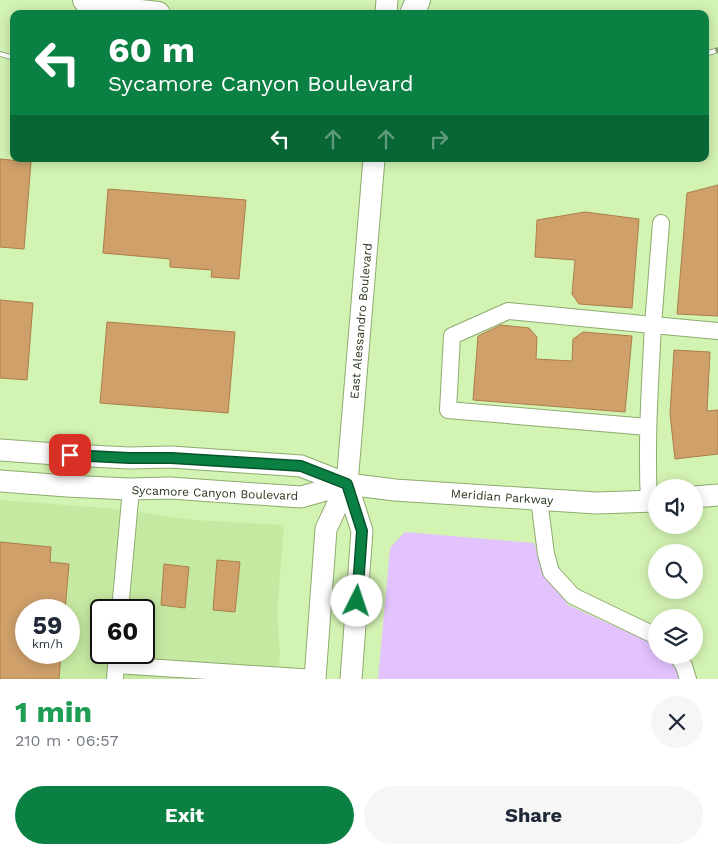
<!DOCTYPE html>
<html lang="en">
<head>
<meta charset="utf-8">
<style>
  body { margin:0; font-family:"Work Sans",sans-serif; background:#f6f6f7; color:#1f2937; height:100vh; display:flex; flex-direction:column; font-size:19px; white-space:nowrap }
  * { box-sizing:border-box; margin:0 }
  p { font-size:16px; color:#747a83 }
  .icon { flex:none; width:28px; height:28px; fill:none; stroke:currentColor; stroke-width:2; stroke-linecap:round; stroke-linejoin:round }
  .map { position:relative; height:679px; overflow:hidden }
  .side { display:flex; flex-direction:column; background:#fff; flex:1 }
  .side>* { flex:none }
  .banner { position:absolute; left:10px; top:10px; width:699px; height:152px; border-radius:10px; box-shadow:0 2px 12px #0003; background:#0b8043; color:#fff; overflow:hidden }
  .fabs { position:absolute; left:648px; top:479px; display:grid; gap:10px }
  .fabs a { display:grid; place-items:center; width:55px; height:55px; border-radius:50%; background:#fff; box-shadow:0 2px 12px #0003; font-size:25px }
  .speed { position:absolute; left:15px; top:599px; display:flex; gap:10px; font-size:25px; font-weight:700; text-align:center }
  .speed>* { display:grid; place-content:center; width:65px; height:65px; border-radius:50%; background:#fff; box-shadow:0 2px 12px #0003; line-height:1 }
  .speed small { font-size:12px; font-weight:400 }
  .speed .limit { border:2px solid #111; border-radius:8px; background:#fff; color:#111 }
  .pin { position:absolute; display:grid; place-items:center; width:42px; height:42px; color:#fff; margin:-21px; border-radius:10px; box-shadow:0 2px 8px #0006 }
  .me { position:absolute; width:55px; margin:-28px; rotate:4deg; stroke-linejoin:round; filter:drop-shadow(0 0 4px #0008) }
  .turn { display:flex; align-items:center; gap:18px; height:105px; padding:0 15px; font-size:22px }
  .turn .icon { width:65px; height:65px; stroke-width:2.5 }
  .turn b { display:block; font-size:35px; line-height:42px }
  .lanes { display:flex; align-items:center; height:48px; padding:0 15px; background:#0003; justify-content:center; gap:25px; direction:ltr }
  .lanes .off { opacity:.35 }
  .round { display:grid; place-items:center; flex:none; width:52px; height:52px; border-radius:26px; background:#f6f6f7 }
  .overview { display:flex; align-items:center; justify-content:space-between; height:85px; padding:0 15px }
  h1 { font-size:30px; font-weight:700; line-height:38px; color:#1e9e55 }
  .button { display:flex; gap:10px; margin-top:auto; padding:10px 15px }
  .button a { flex:1; height:58px; border-radius:30px; background:#0b8043; color:#fff; font-size:20px; font-weight:700; line-height:58px; text-align:center }
  .button a+a { background:#f6f6f7; color:#1f2937 }
  .map>svg:first-child { display:block }
  .built { fill:#c6e9a2; fill-rule:evenodd }
  .green { fill:#e3c3fe }
  .building { fill:#cfa06a; stroke:#ab7e48 }
  .lines { fill:none; stroke-linecap:round; stroke-linejoin:round }
  .minor-casing { stroke:#8eab6f; stroke-width:18 }
  .major-casing { stroke:#8eab6f; stroke-width:23 }
  .highway-casing { stroke:#8eab6f; stroke-width:26 }
  .minor { stroke:#fff; stroke-width:16 }
  .major { stroke:#fff; stroke-width:21 }
  .highway { stroke:#fff; stroke-width:24 }
  .rail-casing { stroke:#859c6e; stroke-width:5.5 }
  .rail { stroke:#fff; stroke-width:4; stroke-dasharray:11; stroke-linecap:butt }
  .route-casing { stroke:#07532c; stroke-width:12 }
  .route { stroke:#0b8043; stroke-width:9 }
  .labels { text-anchor:middle; dominant-baseline:central; stroke-width:4.5; stroke-linejoin:round; paint-order:stroke }
  .street-label { font-size:12px; fill:#2b381e; stroke:#fff }
</style>
</head>
<body>
<div class="map">
<svg width="718" height="679" viewBox="0 0 718 679">
  <rect width="100%" height="100%" fill="#d3f3b3"/>
  <path class="built" d="M0 500 118 509 194 520 284 525 277 614 280 653 278 679H0ZM26 610H69V652H26ZM101 610H144V652H101Z"/>
  <polygon class="green" points="405,532 534,543 546,575 568,605 656,645 656,655 668,655 683,679 378,679 390,548"/>
  <g class="building">
    <polygon points="0,159 31,162 24,249 0,247"/>
    <polygon points="718,185 718,316 677,314 687,193"/>
    <polygon points="108,189 246,200 239,279 211,277 212,270 170,267 170,259 103,253"/>
    <polygon points="585,212 639,219 632,308 579,304 572,294 575,260 535,257 537,220"/>
    <polygon points="0,300 33,303 27,380 0,378"/>
    <polygon points="107,322 235,332 228,413 100,403"/>
    <polygon points="501,325 529,328 537,337 536,359 572,361 573,339 583,332 632,336 625,412 473,400 478,336"/>
    <polygon points="674,350 710,352 707,411 718,410 718,454 675,459 670,414"/>
    <polygon points="0,542 51,547 50,562 69,564 65,610 26,610 26,652 61,652 59,679 0,679"/>
    <polygon points="217,560 240,562 235,612 213,610"/>
    <polygon points="164,564 189,567 185,608 161,605"/>
  </g>
  <g class="lines">
    <g class="minor-casing">
      <g id="minor">
        <polyline points="648,427 448,410 452,336 508,311 653,325 661,223"/>
        <polyline points="539,499 546,554 551,572 573,596 656,636"/>
        <path d="M649 502C646 443 650 384 653 325L718 331"/>
        <polyline points="120,610 131,489"/>
        <polyline points="677,655 684,666 688,679"/>
        <polyline points="116,665 315,678"/>
        <polyline points="115,679 117,652"/>
      </g>
    </g>
    <g class="major-casing">
      <g id="major">
        <polyline points="386,14 387,0"/>
        <polyline points="0,450 70,455 129,458 171,457 301,466 347,484 395,490 596,503 656,501"/>
        <polyline points="0,481 67,486 128,489 170,488 301,497 347,484"/>
        <polyline points="347,484 362,531 351,679"/>
        <polyline points="694,497 718,495"/>
        <polyline points="315,679 326,529 347,484 374,159"/>
      </g>
    </g>
    <g class="highway-casing">
      <g id="highway">
        <polyline points="85,0 114,9 158,14"/>
        <polyline points="412,14 418,0"/>
      </g>
    </g>
    <use href="#minor" class="minor"/>
    <use href="#major" class="major"/>
    <use href="#highway" class="highway"/>
    <g class="rail-casing">
      <g id="rail">
        <polyline points="0,54 14,58"/>
        <polyline points="705,54 718,50"/>
      </g>
    </g>
    <use href="#rail" class="rail"/>
  </g>
  <g class="lines">
    <g class="route-casing">
      <polyline id="route" points="70,455 129,458 171,458 301,466 347,484 362,531 357,601"/>
    </g>
    <use href="#route" class="route"/>
  </g>
  <g class="labels">
    <g class="street-label">
      <text transform="translate(361 321) rotate(-85)">East Alessandro Boulevard</text>
      <text transform="translate(215 493) rotate(2)">Sycamore Canyon Boulevard</text>
      <text transform="translate(502 497) rotate(4)">Meridian Parkway</text>
    </g>
  </g>
</svg>
<div class="fabs">
<a><svg class="icon" aria-label="sound" viewBox="0 0 24 24"><path d="M4 9h4l5-4v14l-5-4H4zM17 9q2 3 0 6"/></svg></a>
<a><svg class="icon" aria-label="search" viewBox="0 0 24 24"><circle cx="10" cy="10" r="6"/><path d="M15 15l6 6"/></svg></a>
<a><svg class="icon" aria-label="layers" viewBox="0 0 24 24"><path d="M12 4l9 5-9 5-9-5zM3 14l9 5 9-5"/></svg></a>
</div>
<div class="speed"><div>59<small>km/h</small></div><div class="limit">60</div></div>
<div class="pin" style="left:70px;top:455px;background:#d93025"><svg class="icon" aria-label="arrive" viewBox="0 0 24 24"><path d="M6 21V4h12l-3 4 3 4H6"/></svg></div>
<svg class="me" style="left:357px;top:601px" viewBox="-20 -20 40 40"><circle r="19" fill="#fff"/><path d="M0-13L10 11 0 6-10 11z" fill="#0b8043"/></svg>
<div class="banner">
<div class="turn"><svg class="icon" aria-label="left" viewBox="0 0 24 24"><path d="M17 20v-9H6M10 6l-5 5 5 5"/></svg><div><b>60 m</b>Sycamore Canyon Boulevard</div></div>
<div class="lanes"><svg class="icon" aria-label="left" viewBox="0 0 24 24"><path d="M17 20v-9H6M10 6l-5 5 5 5"/></svg><svg class="icon off" aria-label="ahead" viewBox="0 0 24 24"><path d="M12 20V5M6 11l6-6 6 6"/></svg><svg class="icon off" aria-label="ahead" viewBox="0 0 24 24"><path d="M12 20V5M6 11l6-6 6 6"/></svg><svg class="icon off" aria-label="right" viewBox="0 0 24 24"><path d="M7 20v-9h11M14 6l5 5-5 5"/></svg></div>
</div>
</div>
<section class="side">
<div class="overview"><div><h1>1 min</h1><p>210 m · 06:57</p></div><a class="round"><svg class="icon" aria-label="close" viewBox="0 0 24 24"><path d="M6 6l12 12M18 6L6 18"/></svg></a></div>
<div class="button"><a>Exit</a><a>Share</a></div>
</section>
</body>
</html>
